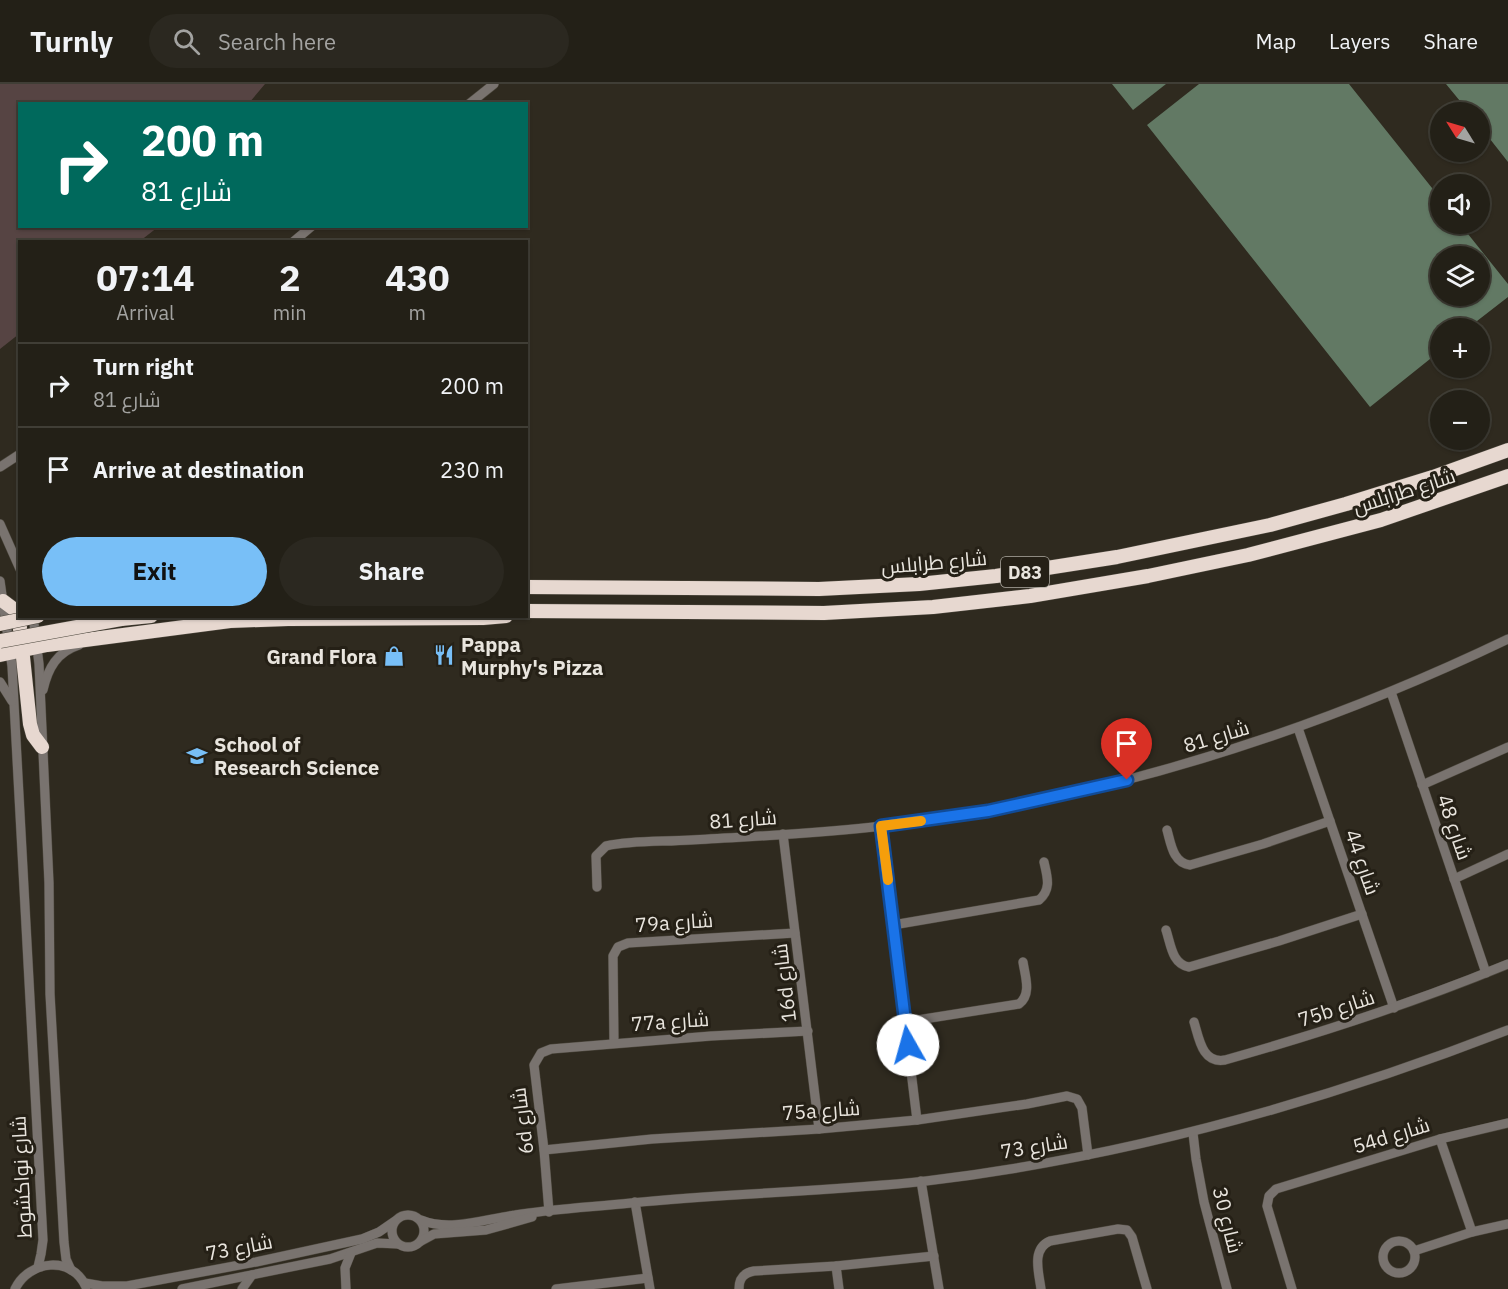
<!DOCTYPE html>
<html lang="en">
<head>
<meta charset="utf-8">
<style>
  body { margin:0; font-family:"IBM Plex Sans",Cairo,sans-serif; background:#2b2820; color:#f1f3f6; height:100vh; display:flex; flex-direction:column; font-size:22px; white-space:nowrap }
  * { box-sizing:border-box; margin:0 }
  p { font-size:20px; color:#a3a3a1 }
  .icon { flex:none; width:33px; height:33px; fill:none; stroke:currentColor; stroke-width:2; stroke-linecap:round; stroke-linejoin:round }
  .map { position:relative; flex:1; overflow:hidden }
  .details { position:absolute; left:18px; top:156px; width:510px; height:378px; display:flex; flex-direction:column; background:#232017; border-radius:0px; box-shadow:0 2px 4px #0004,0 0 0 2px #403e36 }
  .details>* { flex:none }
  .guide { position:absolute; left:18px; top:18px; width:510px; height:126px; border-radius:0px; box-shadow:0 2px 4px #0004,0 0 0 2px #403e36; background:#00695c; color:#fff; overflow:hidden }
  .needle { width:39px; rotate:307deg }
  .fabs { position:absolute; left:1430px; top:18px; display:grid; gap:12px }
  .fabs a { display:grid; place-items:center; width:60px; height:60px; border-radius:50%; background:#232017; box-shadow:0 2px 4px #0004,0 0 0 2px #403e36; font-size:30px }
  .pin { position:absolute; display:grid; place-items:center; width:51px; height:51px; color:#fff; margin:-62px -26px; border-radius:50% 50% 50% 0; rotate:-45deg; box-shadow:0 0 6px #0007 }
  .pin .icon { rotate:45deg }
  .me { position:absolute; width:66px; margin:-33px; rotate:353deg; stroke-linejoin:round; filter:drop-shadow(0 0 4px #0008) }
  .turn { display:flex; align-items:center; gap:21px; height:126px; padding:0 24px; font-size:27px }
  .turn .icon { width:78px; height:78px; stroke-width:2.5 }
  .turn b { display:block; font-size:42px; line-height:51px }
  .eta { display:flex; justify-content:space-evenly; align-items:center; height:102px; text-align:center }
  .eta b { font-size:36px; font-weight:800; line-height:42px }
  .cta { display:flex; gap:12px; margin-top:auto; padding:12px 24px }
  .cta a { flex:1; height:69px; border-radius:36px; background:#78bff7; color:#111; font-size:24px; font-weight:800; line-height:69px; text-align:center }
  .cta a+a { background:#2b2820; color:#f1f3f6 }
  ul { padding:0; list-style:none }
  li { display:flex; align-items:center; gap:18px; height:84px; padding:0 24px; border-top:2px solid #403e36 }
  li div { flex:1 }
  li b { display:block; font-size:22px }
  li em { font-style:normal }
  header { display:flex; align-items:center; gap:36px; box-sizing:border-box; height:84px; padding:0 30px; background:#232017; border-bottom:2px solid #403e36 }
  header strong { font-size:28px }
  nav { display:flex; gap:33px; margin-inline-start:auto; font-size:21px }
  .search { width:420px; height:54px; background:#2b2820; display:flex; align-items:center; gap:15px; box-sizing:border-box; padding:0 21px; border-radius:33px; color:#a3a3a1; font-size:22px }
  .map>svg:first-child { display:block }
  .green { fill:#564443 }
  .water { fill:#627964; fill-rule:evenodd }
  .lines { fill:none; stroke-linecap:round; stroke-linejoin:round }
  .minor-casing { stroke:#4d483e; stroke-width:10 }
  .highway-casing { stroke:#4d483e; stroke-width:15 }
  .minor { stroke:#79736f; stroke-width:9 }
  .highway { stroke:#e7d8d0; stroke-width:14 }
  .highway-bridge-casing { stroke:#4d483e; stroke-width:15; stroke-linecap:butt }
  .highway-bridge { stroke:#e7d8d0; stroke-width:14 }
  .route-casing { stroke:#114b97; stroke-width:15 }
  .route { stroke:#1a73e8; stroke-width:10 }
  .slow { stroke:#f59e0b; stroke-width:10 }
  .labels { text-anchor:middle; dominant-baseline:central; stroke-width:6; stroke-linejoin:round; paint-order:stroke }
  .shield { fill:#252016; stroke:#aeaaa2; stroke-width:1.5 }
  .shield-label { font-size:18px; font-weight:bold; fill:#e9e5de }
  .street-label { font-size:20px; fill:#e9e5de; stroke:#252016 }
  .poi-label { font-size:20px; font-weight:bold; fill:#e9e5de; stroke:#252016; text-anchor:start }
</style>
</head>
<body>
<header>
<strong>Turnly</strong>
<div class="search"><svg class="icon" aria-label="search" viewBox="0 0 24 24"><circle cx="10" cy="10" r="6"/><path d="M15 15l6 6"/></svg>Search here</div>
<nav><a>Map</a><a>Layers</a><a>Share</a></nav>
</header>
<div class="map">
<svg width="1508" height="1205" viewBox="0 0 1508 1205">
  <rect width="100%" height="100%" fill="#2f2a1f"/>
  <polygon class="green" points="0,0 265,0 249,19 20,20 20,142 158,143 140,157 20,158 19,250 0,265"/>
  <g class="water">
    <polygon points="1112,0 1166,0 1133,26"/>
    <path d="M1199 0H1349L1440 114V140H1460L1508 200V213L1468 244H1440V267L1370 323 1147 41ZM1440 172H1479V212H1440Z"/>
    <polygon points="1446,0 1508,0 1508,78 1479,41 1479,28 1469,28"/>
  </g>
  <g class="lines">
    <g class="minor-casing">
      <g id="minor">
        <polyline points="469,20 494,0"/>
        <polyline points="293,158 312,142"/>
        <polyline points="0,383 20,370"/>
        <polyline points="0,440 20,485"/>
        <polyline points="0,497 12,582 43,1156 41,1170 38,1183"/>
        <polyline points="33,532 39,580 49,799 50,910 64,1158 66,1175 71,1186"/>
        <polyline points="0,598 12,617"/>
        <path d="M43 606C48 584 57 568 79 561"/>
        <polyline points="1391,608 1486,889"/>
        <polyline points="1298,644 1394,924"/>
        <polyline points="1422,701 1508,663"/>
        <polyline points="881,742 917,1036"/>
        <path d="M1167 746C1171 760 1173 779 1190 781L1263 760 1330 737"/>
        <polyline points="783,750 819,1045"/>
        <polyline points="1454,795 1508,770"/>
        <path d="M597 803 596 772 606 762C633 756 663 758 691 756 754 752 819 750 882 742 1101 716 1310 650 1508 555"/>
        <path d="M893 841 1039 816C1052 805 1047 792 1044 778"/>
        <path d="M1166 846C1171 861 1172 880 1189 883L1279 857 1362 830"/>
        <path d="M905 938 1019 920C1032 910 1025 892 1023 878"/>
        <path d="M1194 938C1199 954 1202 980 1225 976 1321 949 1416 918 1508 880"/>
        <polyline points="614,959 613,872 618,863 628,859 795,849"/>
        <polyline points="1193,1049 1196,1075 1204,1118 1227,1205"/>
        <polyline points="1440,1055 1472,1148"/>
        <polyline points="544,1066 652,1055 819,1045 917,1036 1027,1020 1067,1012 1077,1015 1082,1024 1088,1071"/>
        <polyline points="921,1097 939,1205"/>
        <polyline points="635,1118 650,1205"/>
        <polyline points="549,1128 544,1066 534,981 541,969 551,965 711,952 808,947"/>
        <circle cx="408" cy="1147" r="16"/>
        <path d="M421 1136C450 1148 485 1135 515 1131 553 1125 592 1123 631 1119 729 1109 828 1108 926 1097 1127 1073 1320 1019 1508 946"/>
        <circle cx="1399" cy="1173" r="16"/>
        <polyline points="421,1157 434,1150 486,1146 532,1133"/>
        <polyline points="1414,1167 1472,1148 1508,1140"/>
        <polyline points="836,1182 839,1205"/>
        <polyline points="85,1199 102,1202 127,1202 256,1178 362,1155 379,1148 395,1137"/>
        <path d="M15 1205C29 1176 72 1171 86 1203"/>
        <polyline points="182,1205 330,1175 377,1159 398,1160"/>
        <polyline points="242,1205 252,1191"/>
        <polyline points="346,1205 345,1184 351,1169"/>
        <polyline points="556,1205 648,1194"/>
        <path d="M739 1205C739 1195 743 1189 754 1187L836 1182 934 1172"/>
        <path d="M1041 1205C1039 1189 1031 1165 1050 1157L1118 1145 1127 1146 1132 1153 1147 1205"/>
        <polyline points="1292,1205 1267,1122 1269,1112 1276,1105 1440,1055 1508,1039"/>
      </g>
    </g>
    <g class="highway-casing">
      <g id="highway">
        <polyline points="526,503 819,505 919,500 996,492 1117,473 1270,441 1346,420 1433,393 1508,366"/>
        <polyline points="3,517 15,526 19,535 30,640 33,651 42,663"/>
        <polyline points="526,527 824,529 933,523 1030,512 1148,492 1248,471 1381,436 1508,392"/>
        <polyline points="121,535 151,532"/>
        <polyline points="0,571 47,561 230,537 288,535 483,534 506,532"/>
      </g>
    </g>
    <use href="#minor" class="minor"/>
    <use href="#highway" class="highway"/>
    <g class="highway-bridge-casing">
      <g id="highway-bridge">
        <polyline points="0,540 38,532"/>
        <polyline points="0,557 121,535"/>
      </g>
    </g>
    <use href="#highway-bridge" class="highway-bridge"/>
  </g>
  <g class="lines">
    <g class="route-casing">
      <polyline id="route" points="908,961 881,742 988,727 1127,696"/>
    </g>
    <use href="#route" class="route"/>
    <polyline class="slow" points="888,796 881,742 921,737"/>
  </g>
  <defs>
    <g id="restaurant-bare" transform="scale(1.62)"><path d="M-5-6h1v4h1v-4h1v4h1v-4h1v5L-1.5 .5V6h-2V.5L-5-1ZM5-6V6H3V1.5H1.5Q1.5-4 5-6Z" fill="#78bff7" stroke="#252016" stroke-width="2.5" paint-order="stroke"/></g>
    <g id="shop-bare" transform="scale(1.62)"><path d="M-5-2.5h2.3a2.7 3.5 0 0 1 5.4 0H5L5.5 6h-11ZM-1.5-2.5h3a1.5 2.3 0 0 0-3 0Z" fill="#78bff7" stroke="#252016" stroke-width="2.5" paint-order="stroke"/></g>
    <g id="school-bare" transform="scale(1.62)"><path d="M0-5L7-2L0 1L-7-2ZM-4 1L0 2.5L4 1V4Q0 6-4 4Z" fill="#78bff7" stroke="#252016" stroke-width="2.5" paint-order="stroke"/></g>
  </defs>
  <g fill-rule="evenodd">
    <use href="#restaurant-bare" x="444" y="571"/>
    <use href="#shop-bare" x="394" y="572"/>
    <use href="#school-bare" x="197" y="672"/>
  </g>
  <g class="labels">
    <rect class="shield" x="1001" y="473" width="48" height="30" rx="4.5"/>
    <g class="shield-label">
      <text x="1025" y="488">D83</text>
    </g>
    <g class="street-label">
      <text transform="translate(1404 407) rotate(-18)">شارع طرابلس</text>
      <text transform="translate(934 478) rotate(-5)">شارع طرابلس</text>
      <text transform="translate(1216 652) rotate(-17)">شارع 81</text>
      <text transform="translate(743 735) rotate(-4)">شارع 81</text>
      <text transform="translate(1455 743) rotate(71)">شارع 48</text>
      <text transform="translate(1363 778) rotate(71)">شارع 44</text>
      <text transform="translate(674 838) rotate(-4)">79a شارع</text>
      <text transform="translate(784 899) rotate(-97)">16d شارع</text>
      <text transform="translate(1336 924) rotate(-18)">75b شارع</text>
      <text transform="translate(670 937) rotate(-4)">77a شارع</text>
      <text transform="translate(821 1026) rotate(-4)">75a شارع</text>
      <text transform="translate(522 1037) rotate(-97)">6d شارع</text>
      <text transform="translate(1391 1051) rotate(-17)">54d شارع</text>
      <text transform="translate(1034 1062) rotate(-9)">شارع 73</text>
      <text transform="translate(21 1093) rotate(-93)">شارع نواكشوط</text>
      <text transform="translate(1228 1136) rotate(76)">شارع 30</text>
      <text transform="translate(239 1163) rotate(-11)">شارع 73</text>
    </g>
    <g class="poi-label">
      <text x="461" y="560">Pappa<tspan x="461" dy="23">Murphy's Pizza</tspan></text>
      <text x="377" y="572" text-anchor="end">Grand Flora</text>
      <text x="214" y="660">School of<tspan x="214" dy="23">Research Science</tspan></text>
    </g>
  </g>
</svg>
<div class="fabs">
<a><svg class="needle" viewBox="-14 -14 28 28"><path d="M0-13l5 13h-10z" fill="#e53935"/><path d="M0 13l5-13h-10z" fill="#a3a3a1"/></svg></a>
<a><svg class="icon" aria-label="sound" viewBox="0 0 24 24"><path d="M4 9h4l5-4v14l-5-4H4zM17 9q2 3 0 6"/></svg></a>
<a><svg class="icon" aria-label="layers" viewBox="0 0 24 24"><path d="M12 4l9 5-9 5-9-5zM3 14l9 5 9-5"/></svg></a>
<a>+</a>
<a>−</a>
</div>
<div class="pin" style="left:1127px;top:696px;background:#d93025"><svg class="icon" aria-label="arrive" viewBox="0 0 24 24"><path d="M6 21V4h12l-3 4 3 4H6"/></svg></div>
<svg class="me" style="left:908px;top:961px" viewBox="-20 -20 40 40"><circle r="19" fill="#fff"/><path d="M0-13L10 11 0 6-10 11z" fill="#1a73e8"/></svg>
<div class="guide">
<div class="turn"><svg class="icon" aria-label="right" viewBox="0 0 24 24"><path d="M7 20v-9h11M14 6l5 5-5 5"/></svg><div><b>200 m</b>شارع 81</div></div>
</div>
<section class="details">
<div class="eta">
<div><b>07:14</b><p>Arrival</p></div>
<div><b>2</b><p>min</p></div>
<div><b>430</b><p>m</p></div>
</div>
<ul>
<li><svg class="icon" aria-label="right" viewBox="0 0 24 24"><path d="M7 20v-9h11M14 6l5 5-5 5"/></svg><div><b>Turn right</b><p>شارع 81</p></div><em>200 m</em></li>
<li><svg class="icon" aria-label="arrive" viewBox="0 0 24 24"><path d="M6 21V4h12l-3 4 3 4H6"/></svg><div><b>Arrive at destination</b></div><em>230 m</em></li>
</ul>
<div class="cta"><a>Exit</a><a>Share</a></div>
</section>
</div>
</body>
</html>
